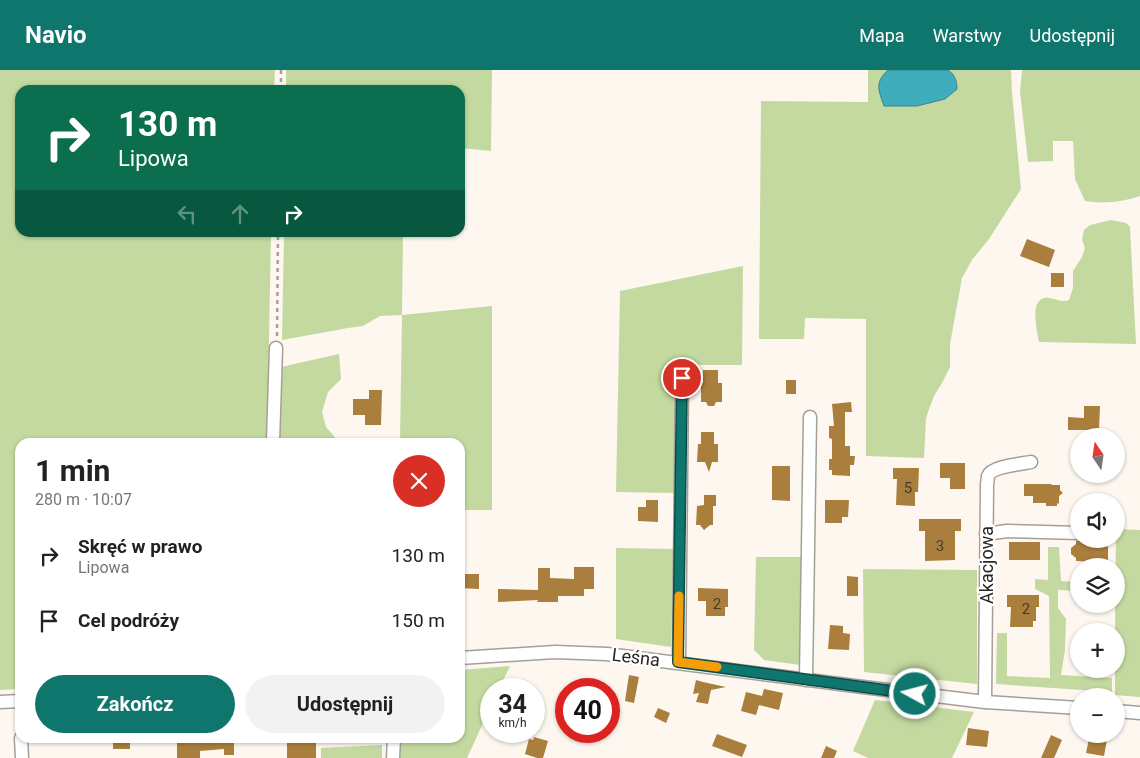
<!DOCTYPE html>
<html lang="pl">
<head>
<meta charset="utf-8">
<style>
  body { margin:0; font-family:Roboto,sans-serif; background:#f2f2f2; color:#222; height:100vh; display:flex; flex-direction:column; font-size:19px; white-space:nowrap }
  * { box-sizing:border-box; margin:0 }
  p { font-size:16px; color:#767676 }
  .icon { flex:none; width:28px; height:28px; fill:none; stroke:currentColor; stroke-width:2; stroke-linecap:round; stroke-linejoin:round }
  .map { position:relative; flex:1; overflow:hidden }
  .details { position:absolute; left:15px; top:368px; width:450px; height:305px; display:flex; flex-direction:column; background:#fff; border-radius:15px; box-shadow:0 1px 4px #0004 }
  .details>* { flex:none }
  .hud { position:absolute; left:15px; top:15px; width:450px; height:152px; border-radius:15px; box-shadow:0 1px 4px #0004; background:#0b6e4f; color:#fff; overflow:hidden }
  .needle { width:32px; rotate:347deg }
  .tools { position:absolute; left:1070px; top:358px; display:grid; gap:10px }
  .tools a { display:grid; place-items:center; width:55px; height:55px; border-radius:50%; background:#fff; box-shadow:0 1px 4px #0004; font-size:25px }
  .speed { position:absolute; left:480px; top:608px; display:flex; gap:10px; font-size:25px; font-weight:700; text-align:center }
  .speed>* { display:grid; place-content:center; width:65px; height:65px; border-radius:50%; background:#fff; box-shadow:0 1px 4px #0004; line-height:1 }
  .speed small { font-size:12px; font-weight:400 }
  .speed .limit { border:8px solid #d22; background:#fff; color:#111 }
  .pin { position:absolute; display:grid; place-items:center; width:42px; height:42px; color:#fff; margin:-21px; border:2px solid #fff; border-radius:50%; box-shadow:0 1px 5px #0007 }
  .me { position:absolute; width:55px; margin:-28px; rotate:277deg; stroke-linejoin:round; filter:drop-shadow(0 0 4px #0008) }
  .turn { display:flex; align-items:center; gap:18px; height:105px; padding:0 20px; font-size:22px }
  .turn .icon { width:65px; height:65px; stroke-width:2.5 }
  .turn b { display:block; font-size:35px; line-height:42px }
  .lanes { display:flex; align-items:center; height:48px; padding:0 20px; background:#0003; justify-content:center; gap:25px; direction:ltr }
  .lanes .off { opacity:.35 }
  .round { display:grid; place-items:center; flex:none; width:52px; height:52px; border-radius:26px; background:#f2f2f2 }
  .overview { display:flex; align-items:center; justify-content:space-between; height:85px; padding:0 20px }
  h1 { font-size:30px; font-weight:700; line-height:38px }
  .action { display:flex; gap:10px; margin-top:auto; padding:10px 20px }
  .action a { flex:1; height:58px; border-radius:30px; background:#0f766e; color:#fff; font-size:20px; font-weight:700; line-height:58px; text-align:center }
  .action a+a { background:#f2f2f2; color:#222 }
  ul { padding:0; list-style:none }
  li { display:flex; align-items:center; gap:15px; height:65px; padding:0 20px }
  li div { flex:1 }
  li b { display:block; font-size:19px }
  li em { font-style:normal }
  header { display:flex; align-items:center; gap:30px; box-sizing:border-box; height:70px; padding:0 25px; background:#0f766e; color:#fff }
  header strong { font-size:24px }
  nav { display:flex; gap:28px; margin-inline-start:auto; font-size:18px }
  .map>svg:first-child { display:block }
  .green { fill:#c3d9a0 }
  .water { fill:#3fadbb; stroke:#38848d }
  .building { fill:#aa7e3c }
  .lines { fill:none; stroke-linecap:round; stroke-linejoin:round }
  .minor-casing { stroke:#a49f98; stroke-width:15 }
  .path { stroke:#a6a19c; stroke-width:2.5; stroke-dasharray:4 4; stroke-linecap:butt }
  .minor { stroke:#fff; stroke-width:12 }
  .route-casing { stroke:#0a4d48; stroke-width:12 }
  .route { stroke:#0f766e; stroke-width:9 }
  .slow { stroke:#f59e0b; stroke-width:9 }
  .labels { text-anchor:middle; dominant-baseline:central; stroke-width:5; stroke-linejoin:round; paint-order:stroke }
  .number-label { font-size:15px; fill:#483c29 }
  .street-label { font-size:18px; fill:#282623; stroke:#fff }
</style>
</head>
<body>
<header>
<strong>Navio</strong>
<nav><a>Mapa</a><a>Warstwy</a><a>Udostępnij</a></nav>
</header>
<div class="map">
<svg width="1140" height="688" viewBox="0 0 1140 688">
  <rect width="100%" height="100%" fill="#fdf7f0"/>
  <g class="green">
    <polygon points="0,0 275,0 274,20 20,20 20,162 271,163 267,372 20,372 20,619 0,620"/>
    <polygon points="286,0 492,0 491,81 460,78 460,20 286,20"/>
    <polygon points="868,0 888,0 884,4 916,36 945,29 951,2 948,0 1011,0 1012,23 1021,119 989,169 972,190 962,208 950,274 950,297 942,313 934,326 929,339 926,349 924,388 866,386 866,249 805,248 804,269 759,269 761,31 868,32"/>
    <path d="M1022 0H1140V126C1123 132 1103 134 1085 131L1075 109 1073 71H1053V91L1028 92 1020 22Z"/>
    <path d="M1111 150 1126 153 1130 157 1136 274 1039 272C1037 261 1028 225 1049 228 1057 229 1062 233 1069 230L1073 218V201L1082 187 1085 178 1082 170 1084 160 1090 155Z"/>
    <polygon points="284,163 403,163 402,245 492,236 492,440 460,440 460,372 400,372 402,245 380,246 363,256 348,258 282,270"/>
    <polygon points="743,196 742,295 675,295 674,423 616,422 620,221"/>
    <polygon points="339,284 341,309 328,322 322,342 326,357 339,372 278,372 281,297"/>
    <polygon points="1116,459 1140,460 1140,627 1115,625 1115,599 1116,599 1116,561 1115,561"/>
    <polygon points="1048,477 1059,477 1061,511 1079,512 1079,521 1058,520 1058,538 1066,549 1065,580 1061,605 1112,608 1112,622 996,614 997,563 1007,563 1007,606 1050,608 1049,526 1035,519 1035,509 1048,510"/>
    <polygon points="616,478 674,479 671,577 616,569"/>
    <polygon points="756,487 802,487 800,595 764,590 754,580"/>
    <polygon points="863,499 977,500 977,614 864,602"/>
    <polygon points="510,596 499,619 491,619 491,636 467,688 400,688 400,668 460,668 460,600"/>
    <polygon points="875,630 974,642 952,688 868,688 853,681"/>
    <polygon points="382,675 382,688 321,688 321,678"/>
  </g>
  <path class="water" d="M888 0H948C955 4 957 12 957 19L945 29 917 36H884C879 21 874 13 888 0Z"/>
  <g class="building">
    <polygon points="1027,169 1055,180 1049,197 1020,186"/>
    <rect x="1051" y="203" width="13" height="14"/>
    <polygon points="703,300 718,300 718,313 722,313 722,332 716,332 714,336 708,336 706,332 701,332 701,313 703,313"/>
    <rect x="786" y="310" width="10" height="14"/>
    <polygon points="369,320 382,320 381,355 365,355 365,345 353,345 353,329 369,329"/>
    <polygon points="851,332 852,342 845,342 845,376 850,376 850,386 855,386 854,395 850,395 850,406 832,405 832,400 829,400 829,389 832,389 832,369 829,368 829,356 834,356 832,334"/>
    <polygon points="1084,336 1100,336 1099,360 1068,360 1068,347 1084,348"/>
    <polygon points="701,362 714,362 714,374 718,374 718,392 712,392 709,402 705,392 697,392 698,374 701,374"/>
    <polygon points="940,393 965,393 965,419 950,419 950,408 940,408"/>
    <polygon points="772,396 790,396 790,431 772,430"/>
    <polygon points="893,398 919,398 918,422 915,422 915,436 896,435 897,409 893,409"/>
    <polygon points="1024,414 1052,414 1051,415 1060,415 1060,420 1063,423 1059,426 1059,434 1057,433 1057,436 1046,436 1046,433 1033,433 1033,426 1024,426"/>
    <polygon points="704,425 716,425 716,436 713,436 713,455 710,455 704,460 700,455 696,455 697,436 704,435"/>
    <polygon points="646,430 658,430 658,452 638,451 638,437 646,437"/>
    <polygon points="825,430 849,430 848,447 842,447 842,453 825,453"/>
    <polygon points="919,449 961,449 961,461 955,461 955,490 925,491 925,461 919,461"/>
    <polygon points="1095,469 1108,469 1108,495 1095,495 1095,492 1076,491 1076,488 1071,484 1071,478 1076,474 1076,471 1095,470"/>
    <rect x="1009" y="472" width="31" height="18"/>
    <polygon points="574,497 594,497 594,519 584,519 584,526 558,526 558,532 537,532 538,530 498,532 498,519 538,520 538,498 550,498 550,508 574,509"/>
    <polygon points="460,504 479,504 479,519 460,518"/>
    <polygon points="847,506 858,507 858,526 847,526"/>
    <polygon points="698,518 728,519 728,537 725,537 725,546 706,546 706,531 698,531"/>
    <polygon points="1007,525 1039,525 1039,537 1036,537 1036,551 1033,551 1033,557 1010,557 1011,537 1007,537"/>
    <polygon points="830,555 843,556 843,563 850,564 849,580 828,579"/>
    <polygon points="629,605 639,607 634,633 625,631"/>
    <polygon points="696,610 703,612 726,617 711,620 708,634 696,632 699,623 693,624"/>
    <polygon points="764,619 783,623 779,640 759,635 756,645 741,641 746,622 762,626"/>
    <polygon points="658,638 670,643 666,653 654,647"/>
    <polygon points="968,658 989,661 987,677 966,675"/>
    <polygon points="717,664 747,675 742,687 712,676"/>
    <polygon points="1090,664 1108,664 1104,686 1086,683"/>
    <polygon points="1051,665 1062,670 1054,688 1041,688"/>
    <polygon points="534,667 548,671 543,688 537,688 525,684 529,669 533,670"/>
    <rect x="113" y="668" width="17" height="11"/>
    <polygon points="185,668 234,668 234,685 224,685 224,679 200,681 200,688 177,688 177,669 185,669"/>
    <rect x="287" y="668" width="29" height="20"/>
    <polygon points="826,676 837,681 834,688 821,688"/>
  </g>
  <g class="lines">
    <g class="minor-casing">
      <g id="minor">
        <polyline points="273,372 276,278"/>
        <polyline points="986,464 1007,461 1079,463"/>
        <polyline points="460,588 555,582 607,584 863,617 985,632 1079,638"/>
        <polyline points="679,592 682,308"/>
        <polyline points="806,610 810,347"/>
        <polyline points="0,632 20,631"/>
        <path d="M985 632 987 415C987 414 988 407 988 406 992 396 1021 394 1031 392"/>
        <polyline points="1116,641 1140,643"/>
        <polyline points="21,668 22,688"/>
        <polyline points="393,688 394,668"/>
      </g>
    </g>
    <g class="path">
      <polyline points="281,20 281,0"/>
      <polyline points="277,266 278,162"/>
    </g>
    <use href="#minor" class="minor"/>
  </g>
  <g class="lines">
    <g class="route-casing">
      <polyline id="route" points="682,308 678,592 915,624"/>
    </g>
    <use href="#route" class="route"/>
    <polyline class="slow" points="679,526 678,592 717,597"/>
  </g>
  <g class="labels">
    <g class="number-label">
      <text x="908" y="418">5</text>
      <text x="940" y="476">3</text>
      <text x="717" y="534">2</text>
      <text x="1026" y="539">2</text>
    </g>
    <g class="street-label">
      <text transform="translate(986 495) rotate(-90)">Akacjowa</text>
      <text transform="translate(636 587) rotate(7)">Leśna</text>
    </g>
  </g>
</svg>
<div class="tools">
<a><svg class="needle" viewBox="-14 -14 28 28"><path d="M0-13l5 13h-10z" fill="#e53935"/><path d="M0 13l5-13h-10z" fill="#767676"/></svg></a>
<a><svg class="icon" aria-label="sound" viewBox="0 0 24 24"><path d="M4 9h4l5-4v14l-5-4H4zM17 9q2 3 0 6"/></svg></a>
<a><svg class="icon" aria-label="layers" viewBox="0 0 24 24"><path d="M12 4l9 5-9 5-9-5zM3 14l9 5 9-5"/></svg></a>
<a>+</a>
<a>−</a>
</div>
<div class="speed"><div>34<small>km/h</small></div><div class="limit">40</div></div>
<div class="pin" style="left:682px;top:308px;background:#d93025"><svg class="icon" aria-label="arrive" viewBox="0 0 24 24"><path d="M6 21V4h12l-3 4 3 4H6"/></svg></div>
<svg class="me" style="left:915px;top:624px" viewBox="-20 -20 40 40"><circle r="17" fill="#0f766e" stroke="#fff" stroke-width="3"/><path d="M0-11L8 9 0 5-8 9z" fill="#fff"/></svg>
<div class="hud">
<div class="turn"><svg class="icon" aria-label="right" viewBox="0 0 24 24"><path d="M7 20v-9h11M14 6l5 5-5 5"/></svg><div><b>130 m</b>Lipowa</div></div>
<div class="lanes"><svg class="icon off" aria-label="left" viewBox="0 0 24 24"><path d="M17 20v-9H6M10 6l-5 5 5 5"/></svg><svg class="icon off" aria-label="ahead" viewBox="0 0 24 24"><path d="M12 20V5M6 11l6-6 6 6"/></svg><svg class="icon" aria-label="right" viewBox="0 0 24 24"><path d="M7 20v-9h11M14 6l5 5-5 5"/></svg></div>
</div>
<section class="details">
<div class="overview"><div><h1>1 min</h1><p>280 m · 10:07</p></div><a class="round" style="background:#d93025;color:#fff"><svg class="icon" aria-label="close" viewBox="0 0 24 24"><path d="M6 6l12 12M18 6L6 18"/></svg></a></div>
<ul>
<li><svg class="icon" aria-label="right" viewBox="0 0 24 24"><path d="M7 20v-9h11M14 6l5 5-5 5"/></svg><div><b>Skręć w prawo</b><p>Lipowa</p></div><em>130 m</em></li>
<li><svg class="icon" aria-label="arrive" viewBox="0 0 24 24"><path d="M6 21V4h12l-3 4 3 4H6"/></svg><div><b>Cel podróży</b></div><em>150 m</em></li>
</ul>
<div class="action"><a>Zakończ</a><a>Udostępnij</a></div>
</section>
</div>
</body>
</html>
